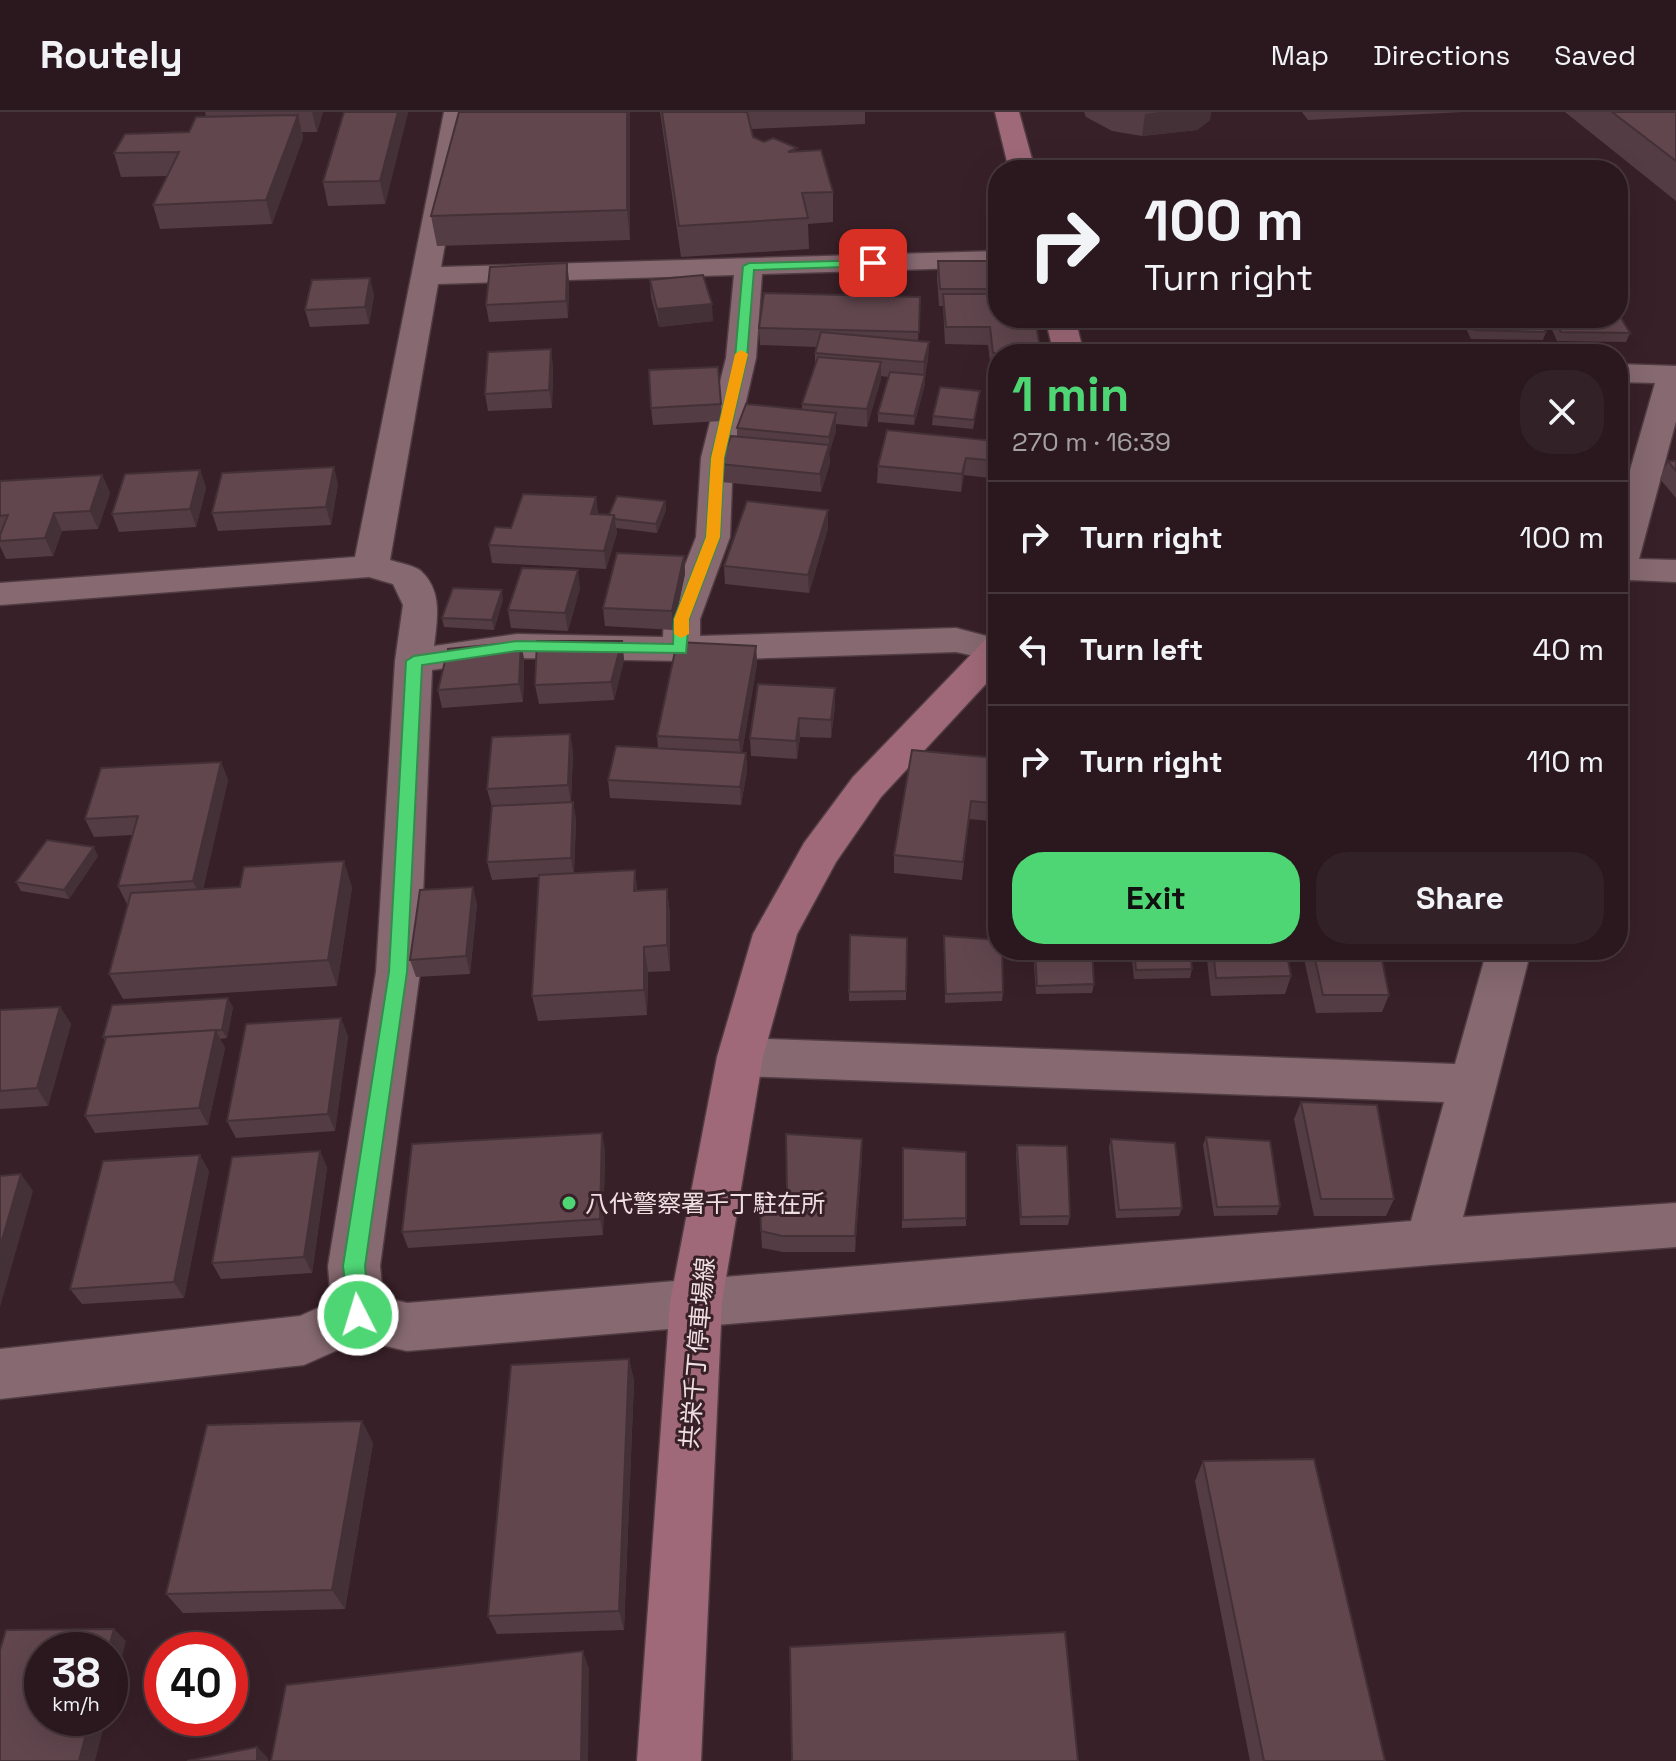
<!DOCTYPE html>
<html lang="en">
<head>
<meta charset="utf-8">
<style>
  body { margin:0; font-family:"Space Grotesk","Noto Sans JP",sans-serif; background:#322127; color:#f1f3f6; height:100vh; display:flex; flex-direction:column; font-size:30px; white-space:nowrap }
  * { box-sizing:border-box; margin:0 }
  p { font-size:26px; color:#a5a0a4 }
  .icon { flex:none; width:44px; height:44px; fill:none; stroke:currentColor; stroke-width:2; stroke-linecap:round; stroke-linejoin:round }
  .map { position:relative; flex:1; overflow:hidden }
  .drawer { position:absolute; left:988px; top:232px; width:640px; height:616px; display:flex; flex-direction:column; background:#2a181e; border-radius:32px; box-shadow:0 8px 32px #0002,0 0 0 2px #46373c }
  .drawer>* { flex:none }
  .banner { position:absolute; left:988px; top:48px; width:640px; height:168px; border-radius:32px; box-shadow:0 8px 32px #0002,0 0 0 2px #46373c; background:#2a181e; color:#f1f3f6; overflow:hidden }
  .speed { position:absolute; left:24px; top:1520px; display:flex; gap:16px; font-size:40px; font-weight:700; text-align:center }
  .speed>* { display:grid; place-content:center; width:104px; height:104px; border-radius:50%; background:#2a181e; box-shadow:0 8px 32px #0002,0 0 0 2px #46373c; line-height:1 }
  .speed small { font-size:20px; font-weight:400 }
  .speed .limit { border:12px solid #d22; background:#fff; color:#111 }
  .pin { position:absolute; display:grid; place-items:center; width:68px; height:68px; color:#fff; margin:-34px; border-radius:16px; box-shadow:0 4px 12px #0006 }
  .me { position:absolute; width:88px; margin:-44px; rotate:355deg; stroke-linejoin:round; filter:drop-shadow(0 0 6px #0008) }
  .turn { display:flex; align-items:center; gap:28px; height:168px; padding:0 24px; font-size:36px }
  .turn .icon { width:104px; height:104px; stroke-width:2.5 }
  .turn b { display:block; font-size:56px; line-height:68px }
  .round { display:grid; place-items:center; flex:none; width:84px; height:84px; border-radius:32px; background:#322127 }
  .overview { display:flex; align-items:center; justify-content:space-between; height:136px; padding:0 24px }
  h1 { font-size:48px; font-weight:800; line-height:60px; color:#4ed675 }
  .button { display:flex; gap:16px; margin-top:auto; padding:16px 24px }
  .button a { flex:1; height:92px; border-radius:32px; background:#4ed675; color:#111; font-size:32px; font-weight:800; line-height:92px; text-align:center }
  .button a+a { background:#322127; color:#f1f3f6 }
  ul { padding:0; list-style:none }
  li { display:flex; align-items:center; gap:24px; height:112px; padding:0 24px; border-top:2px solid #46373c }
  li div { flex:1 }
  li b { display:block; font-size:30px }
  li em { font-style:normal }
  header { display:flex; align-items:center; gap:48px; box-sizing:border-box; height:112px; padding:0 40px; background:#2a181e; border-bottom:2px solid #46373c }
  header strong { font-size:38px }
  nav { display:flex; gap:44px; margin-inline-start:auto; font-size:28px }
  .map>svg:first-child { display:block }
  .lines { fill:none; stroke-linecap:round; stroke-linejoin:round }
  .minor-casing { stroke:#513c43; stroke-width:3 }
  .major-casing { stroke:#513c43; stroke-width:3 }
  .minor { fill:#866971; fill-rule:evenodd }
  .major { fill:#9f6979; fill-rule:evenodd }
  .wall { fill:#533c43 }
  .shaded-wall { fill:#443137 }
  .building { fill:#61464e; stroke:#443137; stroke-width:2 }
  .route { fill:#4ed675; stroke:#338b4c; stroke-width:2 }
  .slow { fill:#f59e0b }
  .poi-dot { fill:#4ed675; stroke:#382028; stroke-width:3 }
  .labels { text-anchor:middle; dominant-baseline:central; stroke-width:6; stroke-linejoin:round; paint-order:stroke }
  .poi-label { font-size:24px; fill:#efdfe3; stroke:#382028; text-anchor:start }
  .street-label { font-size:24px; fill:#efdfe3; stroke:#382028 }
</style>
</head>
<body>
<header>
<strong>Routely</strong>
<nav><a>Map</a><a>Directions</a><a>Saved</a></nav>
</header>
<div class="map">
<svg width="1676" height="1649" viewBox="0 0 1676 1649">
  <rect width="100%" height="100%" fill="#382028"/>
  <g class="lines">
    <g class="minor-casing">
      <g id="minor">
        <path d="M444 0H468L441 155 998 139V155L762 162 756 246 733 346 730 425 700 507V524L956 516 998 527V549L956 540 681 549 517 546 432 558 420 860 380 1154 383 1185 407 1191 1411 1109 1444 990 740 964 723 958 717 945 723 932 740 926 1455 952 1487 838H1531L1463 1105 1676 1091V1135L1431 1153 407 1239 360 1228 304 1253 0 1287V1237L300 1204 331 1190 328 1154 376 860 395 549 403 493 393 472 369 465 0 493V471L355 445ZM734 163 726 246 701 346 696 425 664 507 663 525 517 522 434 534C437 508 443 479 421 459 414 453 399 451 390 448L438 172Z"/>
        <polygon points="1618,252 1676,254 1676,309 1639,447 1676,448 1676,470 1631,468 1618,472 1618,400 1655,271 1618,270"/>
      </g>
    </g>
    <g class="major-casing">
      <g id="major">
        <polygon points="995,0 1019,0 1035,58 1009,58"/>
        <polygon points="1045,206 1075,206 1084,242 1054,242"/>
        <polygon points="998,524 998,559 881,685 836,750 797,822 763,945 722,1190 701,1649 637,1649 670,1190 717,945 753,822 804,731 853,665 985,528"/>
      </g>
    </g>
    <use href="#minor" class="minor"/>
    <use href="#major" class="major"/>
  </g>
  <g class="wall">
    <polygon points="205,0 323,0 317,20 302,20 303,26 272,112 160,117 153,93 167,64 121,65 114,41 189,20 206,5"/>
    <polygon points="408,0 385,92 328,94 323,70"/>
    <polygon points="459,0 630,0 630,128 437,134 431,104"/>
    <polygon points="660,0 865,0 865,12 751,17 753,25 764,30 797,39 833,80 833,110 808,112 809,137 681,145"/>
    <polygon points="1084,0 1211,0 1210,8 1197,18 1142,24 1112,19 1086,5"/>
    <polygon points="1302,0 1463,0 1308,8"/>
    <polygon points="1565,0 1676,0 1676,89"/>
    <polygon points="938,149 998,149 998,206 1035,206 1041,242 998,242 998,258 991,258 988,233 945,232 943,194 939,194 937,166"/>
    <polygon points="569,168 568,206 489,210 486,193"/>
    <polygon points="650,168 713,209 659,215 651,185"/>
    <polygon points="374,183 369,212 310,215 305,198"/>
    <polygon points="920,185 918,229 929,230 928,247 925,263 925,272 914,313 878,310 878,301 888,265 881,264 867,315 836,312 836,319 829,341 830,351 821,380 721,370 720,352 737,324 737,316 802,298 802,292 815,254 815,241 817,235 760,233 759,216"/>
    <polygon points="1464,206 1539,206 1546,220 1543,228 1471,227 1463,210"/>
    <polygon points="1552,206 1621,206 1630,221 1626,230 1557,229 1550,213"/>
    <polygon points="553,254 552,296 488,299 485,282"/>
    <polygon points="980,279 973,317 932,313 933,304"/>
    <polygon points="998,284 998,367 964,363 961,380 877,371 878,354 989,328 990,319"/>
    <polygon points="721,292 722,309 653,313 651,296"/>
    <polygon points="1668,349 1676,349 1676,386 1660,367"/>
    <polygon points="200,358 206,376 196,415 119,420 112,402"/>
    <polygon points="102,363 110,381 98,417 62,419 53,444 6,447 0,434 0,369"/>
    <polygon points="338,372 331,413 218,419 212,401"/>
    <polygon points="596,385 598,402 609,403 665,389 666,398 657,421 616,416 617,421 606,457 492,451 489,433 511,416"/>
    <polygon points="828,398 828,416 809,481 725,472 724,454"/>
    <polygon points="684,444 685,462 673,518 605,514 603,496"/>
    <polygon points="580,476 568,519 511,516 508,498"/>
    <polygon points="503,487 494,518 444,515 442,506"/>
    <polygon points="622,529 624,548 614,588 539,592 535,573"/>
    <polygon points="521,530 524,548 523,590 442,596 438,578"/>
    <polygon points="756,534 757,552 742,640 746,641 747,659 741,693 610,686 608,668 658,636 657,624"/>
    <polygon points="758,572 835,594 831,626 800,625 797,647 751,644 750,626"/>
    <polygon points="570,622 573,640 571,690 573,690 576,708 574,761 635,758 637,778 667,777 670,803 670,859 648,860 647,903 538,909 532,884 539,765 492,768 487,750 492,695 487,677"/>
    <polygon points="996,646 990,709 969,707 962,768 894,761 894,743"/>
    <polygon points="221,650 228,668 203,777 352,775 337,874 123,887 109,862 128,792 127,792 118,774 132,723 94,725 85,707"/>
    <polygon points="98,744 69,787 21,779 16,770"/>
    <polygon points="477,792 470,862 416,865 410,848"/>
    <polygon points="944,824 1003,880 1002,889 945,891"/>
    <polygon points="907,826 906,888 849,889 849,880"/>
    <polygon points="1033,838 1092,838 1094,872 1092,881 1036,882"/>
    <polygon points="1131,838 1190,838 1192,857 1190,866 1134,867"/>
    <polygon points="1206,838 1286,838 1291,864 1285,882 1211,884"/>
    <polygon points="1302,838 1380,838 1389,883 1382,900 1316,901"/>
    <polygon points="60,895 71,912 48,994 0,997 0,898"/>
    <polygon points="233,895 227,926 220,927 225,936 208,1013 95,1021 85,1004 105,929 103,925"/>
    <polygon points="348,924 335,1019 236,1026 227,1009"/>
    <polygon points="1301,990 1394,1087 1386,1104 1314,1104 1294,1007"/>
    <polygon points="1206,1025 1280,1094 1277,1103 1214,1104 1203,1033"/>
    <polygon points="1111,1027 1182,1096 1179,1104 1116,1106 1109,1035"/>
    <polygon points="1017,1033 1070,1104 1068,1113 1020,1113 1016,1042"/>
    <polygon points="605,1038 603,1123 408,1136 402,1120"/>
    <polygon points="320,1039 327,1056 312,1161 221,1167 212,1151"/>
    <polygon points="862,1044 855,1140 783,1140 762,1136 761,1119 787,1082"/>
    <polygon points="902,1045 966,1106 966,1114 902,1116"/>
    <polygon points="209,1059 184,1186 82,1192 70,1177"/>
    <polygon points="629,1247 634,1269 624,1518 497,1522 488,1504"/>
    <polygon points="373,1331 345,1497 183,1501 166,1482"/>
    <polygon points="1203,1349 1385,1649 1250,1649 1195,1369"/>
  </g>
  <g class="shaded-wall">
    <polygon points="312,0 323,0 317,20"/>
    <polygon points="398,0 408,0 385,92 380,69"/>
    <polygon points="627,0 630,0 630,128 627,98"/>
    <polygon points="1159,0 1211,0 1210,8 1197,18 1142,24 1145,2"/>
    <polygon points="298,3 303,26 272,112 266,88"/>
    <polygon points="567,151 569,168 568,206 566,189"/>
    <polygon points="370,166 374,183 369,212 365,195"/>
    <polygon points="712,192 713,209 659,215 657,197"/>
    <polygon points="929,230 928,247 923,268 924,250"/>
    <polygon points="551,237 553,254 552,296 549,278"/>
    <polygon points="881,250 881,268 867,315 867,297"/>
    <polygon points="925,263 925,272 914,313 914,304"/>
    <polygon points="836,301 836,319 829,341 830,351 821,380 820,362 829,335 829,325"/>
    <polygon points="966,346 964,363 961,380 962,362"/>
    <polygon points="334,355 338,372 331,413 326,395"/>
    <polygon points="200,358 206,376 196,415 190,397"/>
    <polygon points="102,363 110,381 98,417 90,399"/>
    <polygon points="596,385 598,403 591,402"/>
    <polygon points="665,389 666,398 657,421 656,412"/>
    <polygon points="828,398 828,416 809,481 808,463"/>
    <polygon points="54,401 62,419 53,444 45,426"/>
    <polygon points="614,403 617,421 606,457 604,439"/>
    <polygon points="684,444 685,462 673,518 672,499"/>
    <polygon points="578,458 580,476 568,519 565,501"/>
    <polygon points="502,478 503,487 494,518 492,508"/>
    <polygon points="622,529 624,548 614,588 611,570"/>
    <polygon points="521,530 524,548 523,590 519,572"/>
    <polygon points="756,534 757,552 741,646 739,628"/>
    <polygon points="835,576 835,594 831,626 831,608"/>
    <polygon points="799,606 800,625 797,647 796,629"/>
    <polygon points="570,622 573,640 571,691 568,673"/>
    <polygon points="746,641 747,659 741,693 740,675"/>
    <polygon points="221,650 228,668 201,787 193,769"/>
    <polygon points="573,690 576,708 574,764 571,746"/>
    <polygon points="94,735 98,744 69,787 64,778"/>
    <polygon points="344,749 352,775 337,874 328,848"/>
    <polygon points="635,758 638,784 634,779"/>
    <polygon points="473,775 477,792 470,862 466,844"/>
    <polygon points="667,777 670,803 670,859 667,833"/>
    <polygon points="644,835 648,860 647,903 644,878"/>
    <polygon points="228,886 233,895 227,926 222,918"/>
    <polygon points="60,895 71,912 48,994 37,976"/>
    <polygon points="341,906 348,924 335,1019 328,1002"/>
    <polygon points="216,918 225,936 208,1013 199,996"/>
    <polygon points="602,1021 605,1038 603,1123 600,1107"/>
    <polygon points="862,1027 862,1044 855,1140 855,1124"/>
    <polygon points="320,1039 327,1056 312,1161 304,1145"/>
    <polygon points="200,1043 209,1059 184,1186 174,1170"/>
    <polygon points="21,1062 33,1079 0,1195 0,1135"/>
    <polygon points="629,1247 634,1269 624,1518 619,1499"/>
    <polygon points="362,1309 373,1331 345,1497 332,1478"/>
    <polygon points="114,1517 126,1529 110,1592 110,1538 108,1538"/>
    <polygon points="583,1539 589,1557 588,1649 581,1649"/>
    <polygon points="90,1606 106,1606 95,1649 79,1649"/>
    <polygon points="257,1635 268,1646 268,1649 257,1649"/>
  </g>
  <g class="building">
    <polygon points="344,0 398,0 380,69 323,70"/>
    <polygon points="459,0 627,0 627,98 431,104"/>
    <polygon points="662,0 747,0 753,25 764,30 773,26 797,36 788,40 821,38 833,80 802,81 808,106 679,114"/>
    <polygon points="1612,0 1676,0 1676,49"/>
    <polygon points="298,3 266,88 153,93 179,40 114,41 125,22 189,20 196,5"/>
    <polygon points="938,149 998,149 998,177 940,177"/>
    <polygon points="567,151 566,189 486,193 490,155"/>
    <polygon points="703,163 712,192 657,197 650,168"/>
    <polygon points="370,166 365,195 305,198 312,168"/>
    <polygon points="764,181 920,185 919,220 759,216"/>
    <polygon points="943,182 998,182 998,206 1035,206 1041,241 993,241 990,215 946,215"/>
    <polygon points="1468,206 1539,206 1546,220 1474,218"/>
    <polygon points="1553,206 1621,206 1630,221 1561,220"/>
    <polygon points="821,220 929,230 924,250 815,241"/>
    <polygon points="551,237 549,278 485,282 488,240"/>
    <polygon points="1113,239 1187,239 1188,242 1114,242"/>
    <polygon points="818,245 881,250 867,297 802,292"/>
    <polygon points="718,255 721,292 651,296 649,258"/>
    <polygon points="890,260 925,263 914,304 878,301"/>
    <polygon points="940,275 980,279 974,308 933,304"/>
    <polygon points="997,284 998,284 998,318 996,317 996,319 990,319"/>
    <polygon points="746,292 836,301 829,325 737,316"/>
    <polygon points="996,317 998,318 998,349 966,346 962,362 878,354 887,318 994,329"/>
    <polygon points="731,324 829,333 820,362 720,352"/>
    <polygon points="1668,349 1676,349 1676,359"/>
    <polygon points="334,355 326,395 212,401 222,361"/>
    <polygon points="200,358 190,397 112,402 125,362"/>
    <polygon points="102,363 90,399 54,401 45,426 0,429 0,423 8,403 0,404 0,369"/>
    <polygon points="523,382 596,385 591,402 614,403 604,439 489,433 495,415 511,416"/>
    <polygon points="617,384 665,389 656,412 615,407 614,403 609,403"/>
    <polygon points="747,389 828,398 808,463 724,454"/>
    <polygon points="617,441 684,444 672,499 603,496"/>
    <polygon points="522,456 578,458 565,501 508,498"/>
    <polygon points="453,476 502,478 492,508 442,506"/>
    <polygon points="537,529 622,529 611,570 535,573"/>
    <polygon points="521,530 519,572 438,578 448,537"/>
    <polygon points="677,530 756,534 739,628 657,624"/>
    <polygon points="758,572 835,576 831,608 799,606 796,629 750,626"/>
    <polygon points="570,622 568,673 487,677 492,625"/>
    <polygon points="616,634 746,641 740,675 608,668"/>
    <polygon points="912,638 996,646 991,691 971,689 963,750 894,743"/>
    <polygon points="221,650 193,769 118,774 138,704 85,707 101,656"/>
    <polygon points="573,690 571,746 487,750 492,694"/>
    <polygon points="47,728 94,735 64,778 16,770"/>
    <polygon points="344,749 328,848 109,862 131,781 240,775 244,755"/>
    <polygon points="635,758 634,779 667,777 667,833 644,835 644,878 532,884 539,763"/>
    <polygon points="473,775 466,844 410,848 420,778"/>
    <polygon points="850,823 907,826 906,879 849,880"/>
    <polygon points="944,824 998,828 998,838 1002,838 1003,880 946,882"/>
    <polygon points="1035,838 1092,838 1094,872 1037,874"/>
    <polygon points="1134,838 1190,838 1192,857 1136,858"/>
    <polygon points="1213,838 1286,838 1291,864 1216,866"/>
    <polygon points="1313,838 1380,838 1389,883 1323,883"/>
    <polygon points="228,886 222,918 103,925 112,893"/>
    <polygon points="60,895 37,976 0,979 0,898"/>
    <polygon points="341,906 328,1002 227,1009 246,912"/>
    <polygon points="216,918 199,996 85,1004 106,925"/>
    <polygon points="1301,990 1377,993 1394,1087 1321,1087"/>
    <polygon points="602,1021 600,1107 402,1120 412,1032"/>
    <polygon points="786,1022 862,1027 855,1124 782,1124 761,1119 760,1086 787,1082"/>
    <polygon points="1206,1025 1270,1029 1280,1094 1217,1095"/>
    <polygon points="1111,1027 1175,1031 1182,1096 1119,1098"/>
    <polygon points="1017,1033 1067,1034 1070,1104 1021,1105"/>
    <polygon points="903,1036 966,1040 966,1106 903,1108"/>
    <polygon points="320,1039 304,1145 212,1151 232,1045"/>
    <polygon points="200,1043 174,1170 70,1177 103,1049"/>
    <polygon points="21,1062 0,1135 0,1064"/>
    <polygon points="629,1247 619,1499 488,1504 511,1253"/>
    <polygon points="362,1309 332,1478 166,1482 207,1313"/>
    <polygon points="1314,1347 1385,1649 1264,1649 1203,1349"/>
    <polygon points="114,1517 108,1538 42,1538 42,1606 90,1606 79,1649 0,1649 0,1538 6,1518"/>
    <polygon points="1065,1520 1078,1649 792,1649 790,1535"/>
    <polygon points="583,1539 581,1649 271,1649 286,1573"/>
    <polygon points="257,1635 257,1649 187,1649"/>
  </g>
  <polygon class="route" points="877,148 877,153 873,154 754,158 747,246 724,346 720,425 689,507 686,541 517,539 422,553 407,860 365,1154 369,1203 366,1210 358,1213 350,1210 343,1154 389,860 406,549 414,544 517,529 673,532 674,507 706,425 711,346 735,246 743,154 749,151"/>
  <polygon class="slow" points="741,238 748,242 724,346 720,425 689,507 689,522 681,526 674,522 674,507 706,425 711,346 735,242"/>
  <circle class="poi-dot" cx="569" cy="1091" r="8"/>
  <g class="labels">
    <g class="poi-label">
      <text x="585" y="1091">八代警察署千丁駐在所</text>
    </g>
    <g class="street-label">
      <text transform="translate(697 1241) rotate(-85)">共栄千丁停車場線</text>
    </g>
  </g>
</svg>
<div class="speed"><div>38<small>km/h</small></div><div class="limit">40</div></div>
<div class="pin" style="left:873px;top:151px;background:#d93025"><svg class="icon" aria-label="arrive" viewBox="0 0 24 24"><path d="M6 21V4h12l-3 4 3 4H6"/></svg></div>
<svg class="me" style="left:358px;top:1203px" viewBox="-20 -20 40 40"><circle r="17" fill="#4ed675" stroke="#fff" stroke-width="3"/><path d="M0-11L8 9 0 5-8 9z" fill="#fff"/></svg>
<div class="banner">
<div class="turn"><svg class="icon" aria-label="right" viewBox="0 0 24 24"><path d="M7 20v-9h11M14 6l5 5-5 5"/></svg><div><b>100 m</b>Turn right</div></div>
</div>
<section class="drawer">
<div class="overview"><div><h1>1 min</h1><p>270 m · 16:39</p></div><a class="round"><svg class="icon" aria-label="close" viewBox="0 0 24 24"><path d="M6 6l12 12M18 6L6 18"/></svg></a></div>
<ul>
<li><svg class="icon" aria-label="right" viewBox="0 0 24 24"><path d="M7 20v-9h11M14 6l5 5-5 5"/></svg><div><b>Turn right</b></div><em>100 m</em></li>
<li><svg class="icon" aria-label="left" viewBox="0 0 24 24"><path d="M17 20v-9H6M10 6l-5 5 5 5"/></svg><div><b>Turn left</b></div><em>40 m</em></li>
<li><svg class="icon" aria-label="right" viewBox="0 0 24 24"><path d="M7 20v-9h11M14 6l5 5-5 5"/></svg><div><b>Turn right</b></div><em>110 m</em></li>
</ul>
<div class="button"><a>Exit</a><a>Share</a></div>
</section>
</div>
</body>
</html>
